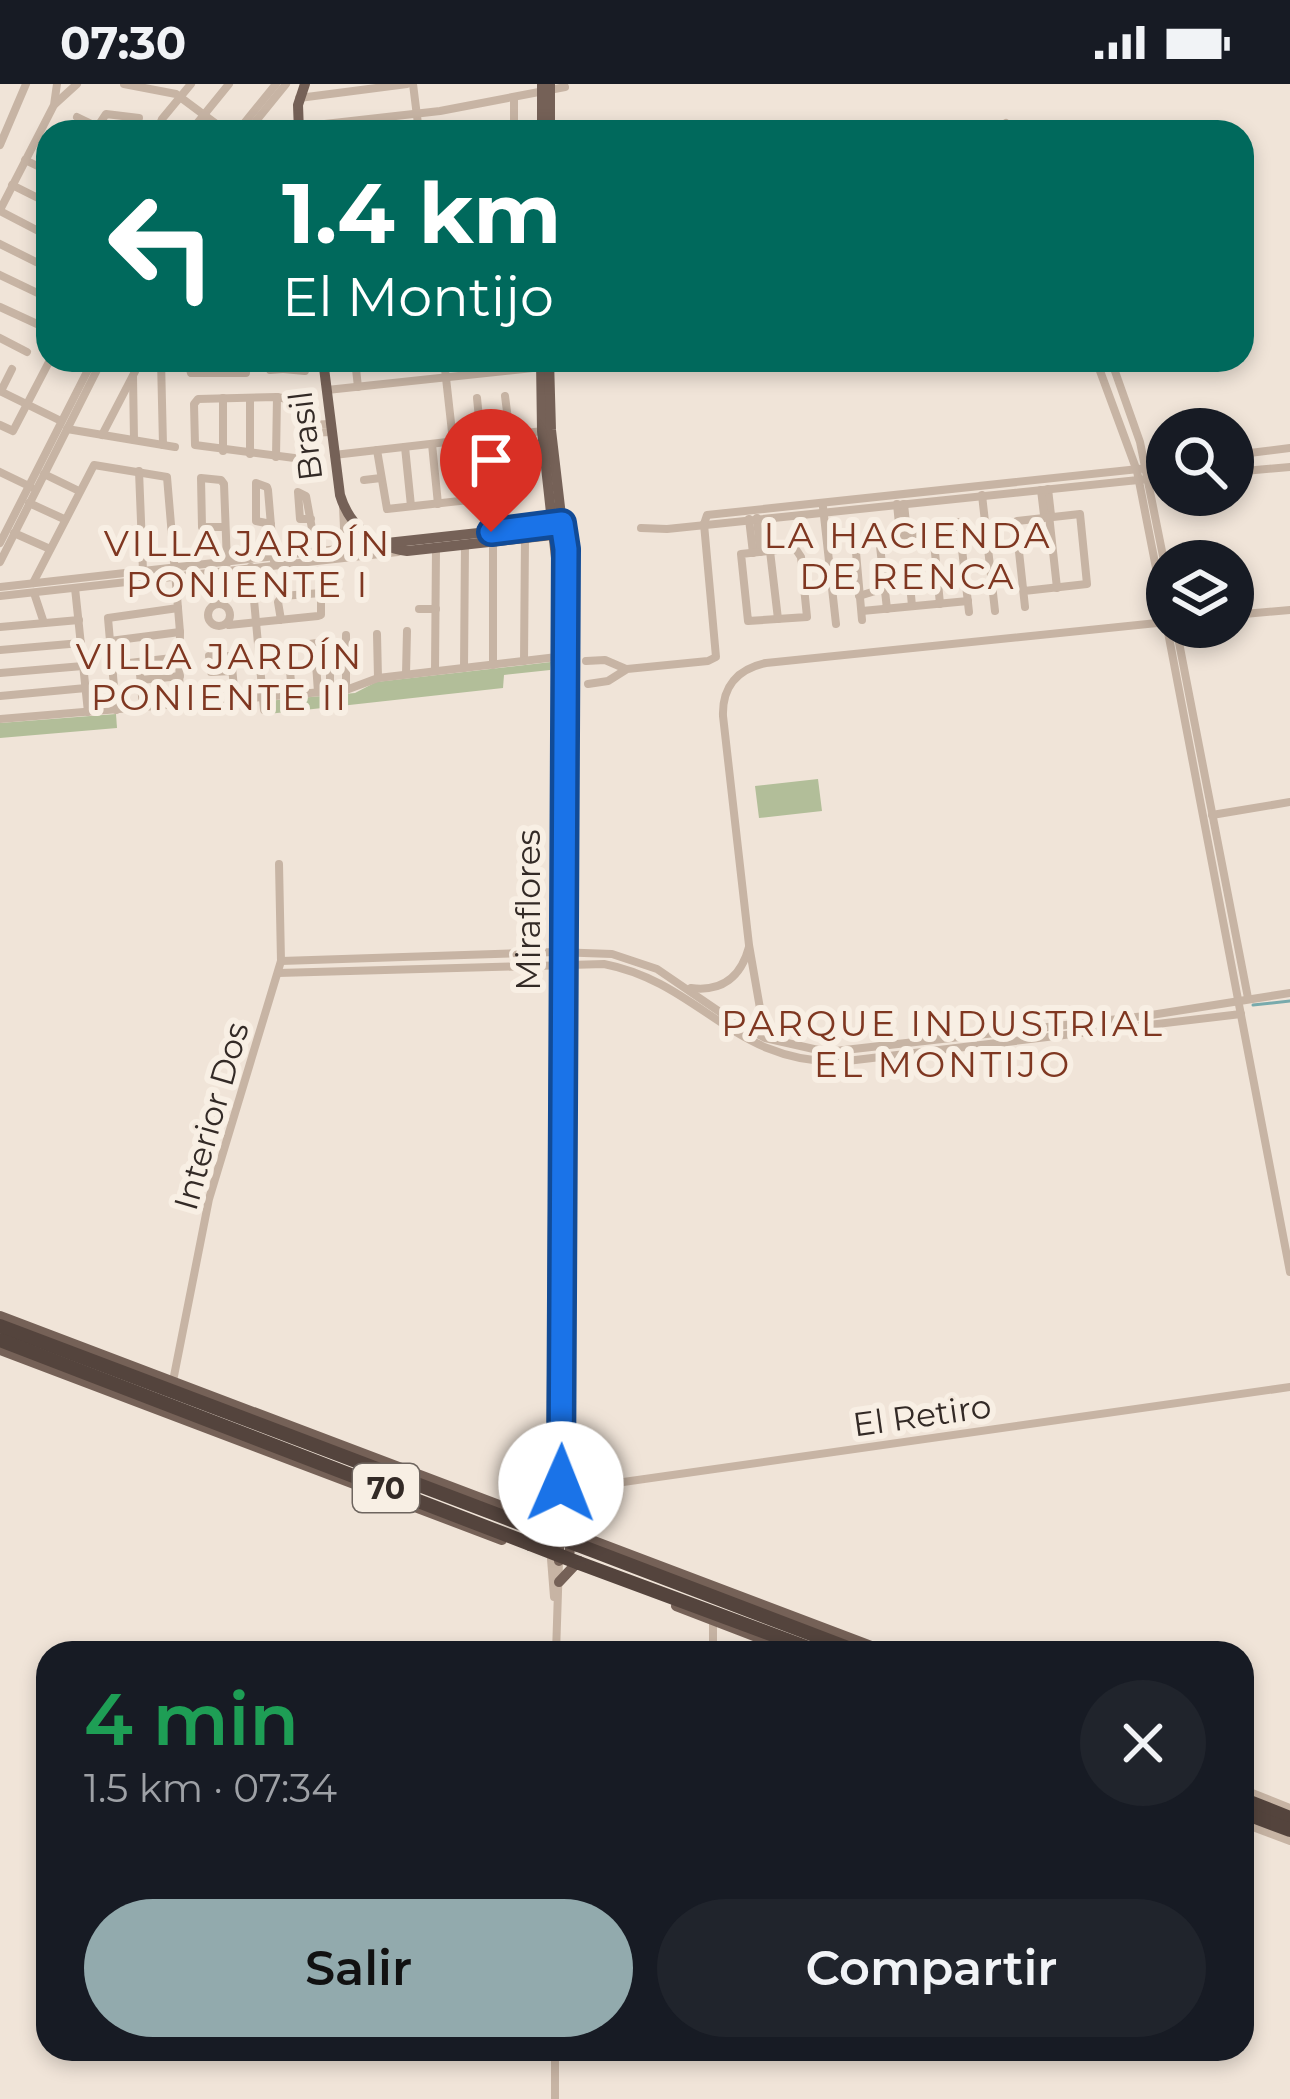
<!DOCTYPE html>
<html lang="es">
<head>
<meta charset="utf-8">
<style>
  body { margin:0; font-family:Montserrat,sans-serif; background:#20242c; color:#f1f3f6; height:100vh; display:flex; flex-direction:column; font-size:45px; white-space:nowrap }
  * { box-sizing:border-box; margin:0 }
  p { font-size:39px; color:#9ea1a6 }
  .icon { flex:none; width:66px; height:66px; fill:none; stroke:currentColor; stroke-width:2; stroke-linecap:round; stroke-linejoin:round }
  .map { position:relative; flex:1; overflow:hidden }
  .panel { position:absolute; left:36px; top:1557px; width:1218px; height:420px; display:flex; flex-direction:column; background:#171b24; border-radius:36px; box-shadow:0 6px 18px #0003 }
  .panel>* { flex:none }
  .top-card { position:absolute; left:36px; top:36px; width:1218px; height:252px; border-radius:36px; box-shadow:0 6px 18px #0003; background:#00695c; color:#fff; overflow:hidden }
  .buttons { position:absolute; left:1146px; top:324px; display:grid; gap:24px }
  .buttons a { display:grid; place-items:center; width:108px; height:108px; border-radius:50%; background:#171b24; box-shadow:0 6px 18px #0003; font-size:60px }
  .pin { position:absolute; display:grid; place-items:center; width:102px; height:102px; color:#fff; margin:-123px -51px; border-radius:50% 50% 50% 0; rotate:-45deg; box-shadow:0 0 12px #0007 }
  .pin .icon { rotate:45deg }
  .me { position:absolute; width:132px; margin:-66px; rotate:1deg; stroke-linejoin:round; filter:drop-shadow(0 0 9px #0008) }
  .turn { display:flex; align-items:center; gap:42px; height:252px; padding:0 48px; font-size:54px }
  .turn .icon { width:156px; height:156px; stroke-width:2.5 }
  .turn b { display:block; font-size:84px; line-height:102px }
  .round { display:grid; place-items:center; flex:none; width:126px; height:126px; border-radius:63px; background:#20242c }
  .head { display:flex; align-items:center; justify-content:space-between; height:204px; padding:0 48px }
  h1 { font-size:72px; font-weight:600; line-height:90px; color:#1e9e55 }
  .primary-button { display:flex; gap:24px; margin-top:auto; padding:24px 48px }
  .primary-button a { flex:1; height:138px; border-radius:72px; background:#92aaad; color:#111; font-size:48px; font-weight:600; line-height:138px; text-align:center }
  .primary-button a+a { background:#20242c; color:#f1f3f6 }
  .status { display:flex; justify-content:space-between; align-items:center; height:84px; padding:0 60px; background:#171b24; direction:ltr }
  .status svg { height:33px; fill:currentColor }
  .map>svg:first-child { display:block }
  .green { fill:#b2be99 }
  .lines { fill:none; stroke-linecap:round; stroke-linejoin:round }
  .stream { stroke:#78aaac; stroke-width:3 }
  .minor { stroke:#c7b4a4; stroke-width:8 }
  .major { stroke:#756157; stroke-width:10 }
  .highway { stroke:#54443d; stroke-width:14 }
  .highway-bridge { stroke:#54443d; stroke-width:14 }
  .route-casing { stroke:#114b97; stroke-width:30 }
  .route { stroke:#1a73e8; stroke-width:21 }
  .labels { text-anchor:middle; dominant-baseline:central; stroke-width:12; stroke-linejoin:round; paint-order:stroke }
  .shield { fill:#f8efe4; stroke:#6e655f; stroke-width:3 }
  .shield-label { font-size:30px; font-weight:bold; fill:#332a26 }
  .street-label { font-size:33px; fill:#332a26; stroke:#f8efe4 }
  .neighbourhood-label { font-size:36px; letter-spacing:3px; fill:#7f3721; stroke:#f8efe4 }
</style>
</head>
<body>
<div class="status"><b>07:30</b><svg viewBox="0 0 49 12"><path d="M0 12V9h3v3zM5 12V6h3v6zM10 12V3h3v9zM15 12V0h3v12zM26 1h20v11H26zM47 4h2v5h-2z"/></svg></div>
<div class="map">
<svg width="1290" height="2015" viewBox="0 0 1290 2015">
  <rect width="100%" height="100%" fill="#f0e4d8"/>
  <g class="green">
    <polygon points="551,578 550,586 504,591 503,604 268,630 267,617 355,609 376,598"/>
    <polygon points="116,630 117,644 0,654 0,639"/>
    <polygon points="818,695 822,727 759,734 755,702"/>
  </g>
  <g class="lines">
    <polyline class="stream" points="1253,921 1290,917"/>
    <g class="minor">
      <polyline points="124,0 176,10 227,48"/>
      <polyline points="413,0 419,48"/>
      <polyline points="299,14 407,0"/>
      <polyline points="55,20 77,0"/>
      <polyline points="77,33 108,48"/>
      <polyline points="1006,39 1013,48"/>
      <polyline points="298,43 440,27 565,3"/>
      <polyline points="94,48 106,30 139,34"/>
      <polyline points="157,48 162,35 191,0"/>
      <polyline points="190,48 229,0"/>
      <polyline points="237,48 276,0"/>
      <polyline points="247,48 286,0"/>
      <polyline points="483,48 514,44"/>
      <polyline points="514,48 514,13"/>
      <polyline points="0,61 26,0"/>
      <polyline points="25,76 48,87"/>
      <polyline points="12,101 48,119"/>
      <polyline points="0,126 54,21 57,0"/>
      <polyline points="0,127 48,152"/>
      <polyline points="0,160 48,184"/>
      <polyline points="0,191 48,214"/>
      <polyline points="0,223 48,245"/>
      <polyline points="0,254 27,268"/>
      <polyline points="161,276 163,361"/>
      <polyline points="187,276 191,289 246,289 247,276"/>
      <polyline points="229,276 229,277"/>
      <polyline points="355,276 358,303"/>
      <polyline points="444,276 453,357"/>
      <polyline points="1096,276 1137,387 1167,540"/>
      <polyline points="1111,276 1140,358 1167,492"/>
      <polyline points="355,279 378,276"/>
      <polyline points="283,285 305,287"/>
      <polyline points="270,286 283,285 283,276"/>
      <polyline points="204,289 204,276"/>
      <polyline points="133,293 134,356"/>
      <polyline points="327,306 542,283"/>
      <polyline points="0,307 61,337"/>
      <polyline points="1,307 12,285"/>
      <polyline points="505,312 516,398"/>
      <polygon points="277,313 302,318 302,375 195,361 194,320 198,315"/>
      <polyline points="477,314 481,354"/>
      <polyline points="0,341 13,347 50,276"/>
      <polyline points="304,341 331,340"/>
      <polyline points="67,345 175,363"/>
      <polyline points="304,349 332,348"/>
      <polyline points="102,351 141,276"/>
      <polyline points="459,357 466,417"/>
      <polyline points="432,360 438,420"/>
      <polyline points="405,363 411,422"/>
      <polyline points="377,366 387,425 487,414 490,410 483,354"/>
      <polyline points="223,367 223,314"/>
      <polyline points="250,370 250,314"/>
      <polyline points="334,371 543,347"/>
      <polyline points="1233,371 1290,364"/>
      <polyline points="276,373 277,313"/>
      <polyline points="139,387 143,487"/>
      <polyline points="0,388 31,403"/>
      <polyline points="1233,388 1290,383"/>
      <polyline points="44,390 79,407"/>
      <polyline points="364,396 381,394"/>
      <polyline points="1048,405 1051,431"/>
      <polyline points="1041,406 1044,431"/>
      <polyline points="982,411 995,527"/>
      <polyline points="29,419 64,435"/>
      <polyline points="897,420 900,450"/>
      <polyline points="904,420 907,449"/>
      <polyline points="343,422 345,466"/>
      <polyline points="823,423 836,540"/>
      <polyline points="1049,431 1057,504"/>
      <polyline points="757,434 760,468"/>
      <polyline points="311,435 300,435 298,408 306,412 317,472"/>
      <polyline points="749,435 753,469"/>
      <polyline points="959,438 969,528"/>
      <polyline points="271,440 256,437 256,399 267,403 268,406 274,477"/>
      <polyline points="704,440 707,431 1167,382"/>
      <polyline points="225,443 202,443 201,394 221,396 224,400 227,479"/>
      <polyline points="641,444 667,445 1167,393"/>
      <polyline points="933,448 940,520"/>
      <polyline points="14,449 50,465"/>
      <polyline points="879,453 887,525"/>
      <polyline points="0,459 93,276"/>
      <polygon points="795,464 801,473 807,533 748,537 741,470"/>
      <polyline points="770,467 778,535"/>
      <polyline points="0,478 102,276"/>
      <polyline points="908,478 912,522"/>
      <polyline points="251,483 264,626"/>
      <polyline points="33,499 94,381 167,393 180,548 179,620"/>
      <polyline points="0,503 382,460"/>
      <polyline points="75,504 88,628"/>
      <polyline points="1024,507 1087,500 1080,430 1017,437 1016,440 1025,523"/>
      <polyline points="34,509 44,539"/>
      <polyline points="0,512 398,468"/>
      <polyline points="859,512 885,504"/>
      <circle cx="219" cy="531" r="11"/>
      <polyline points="419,525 436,525"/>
      <polyline points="862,527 968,517"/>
      <polyline points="1233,531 1290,526"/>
      <polyline points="862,536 855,457 960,445"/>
      <polyline points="229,541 318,532 321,531 321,509 282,512 278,518 281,536"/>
      <polyline points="0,543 79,536"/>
      <polyline points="1167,543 1290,1188"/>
      <polyline points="1176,543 1248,914"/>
      <polyline points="377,550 378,594"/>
      <polyline points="346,551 346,606"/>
      <polyline points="110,557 180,548"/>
      <polyline points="0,566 81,559"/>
      <polyline points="524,577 525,454"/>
      <polyline points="586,577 605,576 626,585"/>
      <polyline points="139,579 143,623"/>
      <polyline points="316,580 318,608"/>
      <polyline points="112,581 181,573"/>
      <polyline points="493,581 493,457"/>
      <polyline points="464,584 465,460"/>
      <polyline points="232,587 211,588 209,572 231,572 235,615"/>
      <polyline points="435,587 436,464"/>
      <polyline points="0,589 83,582"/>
      <polyline points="406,590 407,547"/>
      <polyline points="141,596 180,592"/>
      <polyline points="588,600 608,597 627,585 708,577 716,573 704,440"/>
      <polyline points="292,610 288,563 324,558 330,563 330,607"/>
      <polyline points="0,612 86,604"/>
      <polyline points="116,626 108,534 178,524"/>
      <polyline points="0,635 346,606 378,594 557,573"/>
      <polyline points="1212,731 1290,718"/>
      <polyline points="281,877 556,868 612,870 657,885 736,939 765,954 827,968 1145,932 1290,909"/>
      <path d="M278 889 604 880C702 899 736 984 847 977L1241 930"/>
      <path d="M691 904C722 908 741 893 749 863"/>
      <path d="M765 953 749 861 723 632C722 602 738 585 766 579L1167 538"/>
      <polyline points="173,1297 209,1115 281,877 279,780"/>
      <polyline points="560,1407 1290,1303"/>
      <polyline points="551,1475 554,1513"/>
      <polyline points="556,1569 559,1477"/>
      <polyline points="713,1569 713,1536"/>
      <polyline points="1242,1705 1290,1724"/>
      <polyline points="1242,1739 1290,1757"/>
      <polyline points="555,1965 555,2015"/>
    </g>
    <g class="major">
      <polyline points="299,48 298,21 305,0"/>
      <polyline points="542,48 542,0"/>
      <polyline points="550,48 550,0"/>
      <path d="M323 276 340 411C349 441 374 463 407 467L561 450"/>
      <polyline points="541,276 542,347 557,483 551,1454"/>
      <polyline points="549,276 551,346 567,483 559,1477"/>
      <polyline points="387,459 559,440"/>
      <polyline points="0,1232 887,1568"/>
      <polyline points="0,1266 502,1456"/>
      <polyline points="559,1498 574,1482 569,1472 572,1451"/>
      <polyline points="676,1522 798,1569"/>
    </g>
    <g class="highway">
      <polyline points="0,1242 530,1443"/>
      <polyline points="0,1256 530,1460"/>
      <polyline points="578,1461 861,1569"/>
      <polyline points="579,1479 822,1569"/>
      <polyline points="887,1568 889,1569"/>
      <polyline points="1242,1715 1290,1734"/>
      <polyline points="1242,1728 1290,1746"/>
    </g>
    <g class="highway-bridge">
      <polyline points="530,1443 578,1461"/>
      <polyline points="530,1460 579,1479"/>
    </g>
  </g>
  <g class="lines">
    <g class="route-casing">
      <polyline id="route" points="491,448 562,439 566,465 561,1400"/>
    </g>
    <use href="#route" class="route"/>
  </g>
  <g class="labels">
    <rect class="shield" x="353" y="1380" width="66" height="48" rx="9"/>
    <g class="shield-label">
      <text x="386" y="1404">70</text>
    </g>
    <g class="street-label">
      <text transform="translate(305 352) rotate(-97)">Brasil</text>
      <text transform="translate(528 826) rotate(-90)">Miraflores</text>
      <text transform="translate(211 1032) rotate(-74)">Interior Dos</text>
      <text transform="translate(922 1331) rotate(-8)">El Retiro</text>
    </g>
    <g class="neighbourhood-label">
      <text x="908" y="451">LA HACIENDA<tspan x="908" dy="41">DE RENCA</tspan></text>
      <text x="248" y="459">VILLA JARDÍN<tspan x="248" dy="41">PONIENTE I</tspan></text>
      <text x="220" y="572">VILLA JARDÍN<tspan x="220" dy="41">PONIENTE II</tspan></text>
      <text x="943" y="939">PARQUE INDUSTRIAL<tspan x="943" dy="41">EL MONTIJO</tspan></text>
    </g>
  </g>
</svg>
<div class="buttons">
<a><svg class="icon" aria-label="search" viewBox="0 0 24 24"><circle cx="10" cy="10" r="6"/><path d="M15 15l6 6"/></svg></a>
<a><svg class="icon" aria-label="layers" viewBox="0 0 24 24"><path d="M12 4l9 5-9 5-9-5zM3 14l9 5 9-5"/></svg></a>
</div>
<div class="pin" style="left:491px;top:448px;background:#d93025"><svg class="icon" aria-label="arrive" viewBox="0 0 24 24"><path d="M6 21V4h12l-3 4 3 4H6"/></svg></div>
<svg class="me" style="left:561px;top:1400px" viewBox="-20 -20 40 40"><circle r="19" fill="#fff"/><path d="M0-13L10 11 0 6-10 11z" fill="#1a73e8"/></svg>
<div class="top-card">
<div class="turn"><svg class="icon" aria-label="left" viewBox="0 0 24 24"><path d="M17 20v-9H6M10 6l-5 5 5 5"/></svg><div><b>1.4 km</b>El Montijo</div></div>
</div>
<section class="panel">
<div class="head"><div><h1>4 min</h1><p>1.5 km · 07:34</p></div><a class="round"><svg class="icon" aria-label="close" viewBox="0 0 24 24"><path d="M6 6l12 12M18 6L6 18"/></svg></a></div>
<div class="primary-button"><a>Salir</a><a>Compartir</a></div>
</section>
</div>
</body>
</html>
